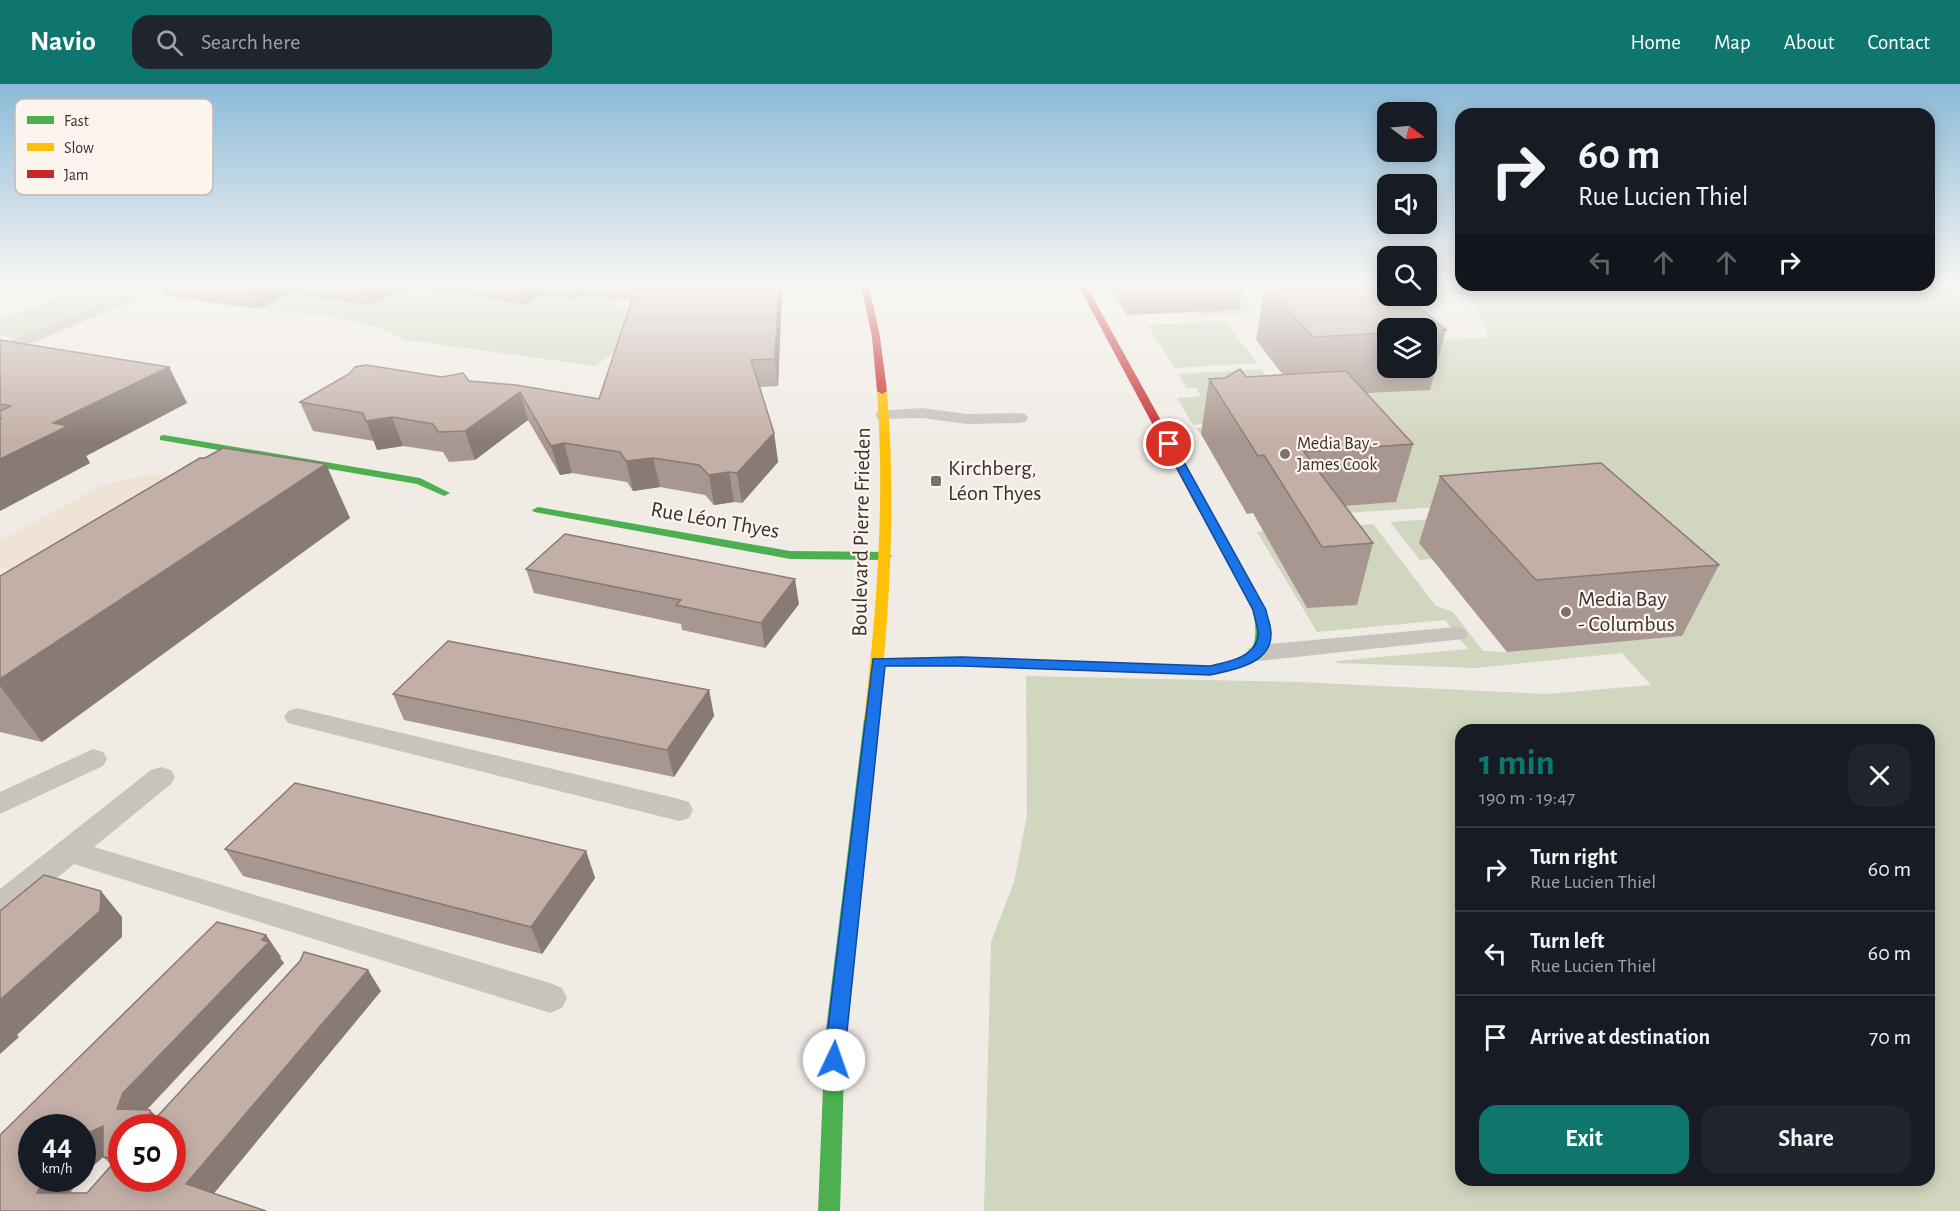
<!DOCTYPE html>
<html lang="en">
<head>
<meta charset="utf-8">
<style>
  body { margin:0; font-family:"Alegreya Sans",sans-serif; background:#20242c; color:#f1f3f6; height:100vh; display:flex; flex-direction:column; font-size:22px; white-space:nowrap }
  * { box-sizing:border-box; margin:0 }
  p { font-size:20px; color:#9ea1a6 }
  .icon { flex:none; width:33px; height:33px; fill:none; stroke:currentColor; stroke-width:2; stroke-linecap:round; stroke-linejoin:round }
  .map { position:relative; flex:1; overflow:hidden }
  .details { position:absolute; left:1455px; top:640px; width:480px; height:462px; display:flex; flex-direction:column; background:#171b24; border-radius:18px; box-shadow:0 3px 15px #0003 }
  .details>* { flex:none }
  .hud { position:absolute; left:1455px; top:24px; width:480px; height:183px; border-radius:18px; box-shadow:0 3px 15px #0003; background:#171b24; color:#f1f3f6; overflow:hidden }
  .needle { width:39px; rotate:106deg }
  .controls { position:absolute; left:1377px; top:18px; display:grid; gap:12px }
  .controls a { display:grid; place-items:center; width:60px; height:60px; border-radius:12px; background:#171b24; box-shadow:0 3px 15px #0003; font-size:30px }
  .speed { position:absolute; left:18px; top:1030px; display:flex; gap:12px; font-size:30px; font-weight:700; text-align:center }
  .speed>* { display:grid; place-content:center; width:78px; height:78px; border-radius:50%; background:#171b24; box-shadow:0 3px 15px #0003; line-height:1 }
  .speed small { font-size:15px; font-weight:400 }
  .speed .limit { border:9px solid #d22; background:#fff; color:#111 }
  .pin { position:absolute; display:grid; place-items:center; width:51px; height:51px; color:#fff; margin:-26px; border:3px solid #fff; border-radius:50%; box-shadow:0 2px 6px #0007 }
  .me { position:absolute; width:66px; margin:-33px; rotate:3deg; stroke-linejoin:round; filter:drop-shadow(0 0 4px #0008) }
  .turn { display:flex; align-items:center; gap:21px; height:126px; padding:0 24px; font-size:27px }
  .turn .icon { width:78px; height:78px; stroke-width:2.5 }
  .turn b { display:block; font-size:42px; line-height:51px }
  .lanes { display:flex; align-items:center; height:57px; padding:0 24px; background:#0003; justify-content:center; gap:30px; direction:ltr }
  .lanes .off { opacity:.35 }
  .round { display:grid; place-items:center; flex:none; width:63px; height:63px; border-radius:18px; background:#20242c }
  .headline { display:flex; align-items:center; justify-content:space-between; height:102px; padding:0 24px }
  h1 { font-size:36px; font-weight:600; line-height:45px; color:#0f766e }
  .button { display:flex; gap:12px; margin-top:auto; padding:12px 24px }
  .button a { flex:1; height:69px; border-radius:18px; background:#0f766e; color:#fff; font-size:24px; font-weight:600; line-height:69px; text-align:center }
  .button a+a { background:#20242c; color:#f1f3f6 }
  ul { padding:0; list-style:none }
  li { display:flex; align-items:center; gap:18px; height:84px; padding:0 24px; border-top:2px solid #363941 }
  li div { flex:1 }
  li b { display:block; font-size:22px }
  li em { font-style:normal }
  header { display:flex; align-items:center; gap:36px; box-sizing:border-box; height:84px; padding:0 30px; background:#0f766e; color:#fff }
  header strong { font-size:28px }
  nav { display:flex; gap:33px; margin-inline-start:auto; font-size:21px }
  .search { width:420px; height:54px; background:#20242c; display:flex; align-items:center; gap:15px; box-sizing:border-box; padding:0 21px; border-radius:18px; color:#9ea1a6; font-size:22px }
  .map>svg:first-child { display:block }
  .green { fill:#d1d6bf; fill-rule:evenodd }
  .plaza { fill:#eee3d5 }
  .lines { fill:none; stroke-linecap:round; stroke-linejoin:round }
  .lane { fill:#c9c3be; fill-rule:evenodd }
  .fast { fill:#4caf50; fill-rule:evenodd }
  .slow { fill:#ffc107; fill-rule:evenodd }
  .jam { fill:#c62828; fill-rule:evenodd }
  .wall { fill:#a89690; fill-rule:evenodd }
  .shaded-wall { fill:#887a75 }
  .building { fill:#c3afa7; stroke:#887a75; stroke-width:1.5; fill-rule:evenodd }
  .route { fill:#1a73e8; stroke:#114b97; stroke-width:1.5 }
  .poi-dot { fill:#7a716c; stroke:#fbf5ee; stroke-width:2 }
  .labels { text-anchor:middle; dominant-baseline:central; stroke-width:4.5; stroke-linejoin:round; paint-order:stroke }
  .far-poi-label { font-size:18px; fill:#3b302b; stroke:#fbf5ee; text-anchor:start }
  .poi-label { font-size:22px; fill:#3b302b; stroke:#fbf5ee; text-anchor:start }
  .street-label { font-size:22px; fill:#3b302b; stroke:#fbf5ee }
  .key { fill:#fbf5ee; stroke:#c1bab4; stroke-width:1.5 }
  .key-label { font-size:16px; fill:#3b302b }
</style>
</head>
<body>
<header>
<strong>Navio</strong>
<div class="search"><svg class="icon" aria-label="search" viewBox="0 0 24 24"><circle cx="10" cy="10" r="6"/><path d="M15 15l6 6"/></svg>Search here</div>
<nav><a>Home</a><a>Map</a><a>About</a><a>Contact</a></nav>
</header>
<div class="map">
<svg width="1960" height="1127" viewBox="0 0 1960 1127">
  <rect width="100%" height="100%" fill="#f0ebe5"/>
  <g class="green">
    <path d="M412 201 524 221 541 211 575 215 588 207 617 215 616 219 621 222 641 226 633 255 595 282 416 257 405 258C376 232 298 230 258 225L288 210 369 221Z"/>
    <polygon points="1236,201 1254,221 1247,222 1253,229 1200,233 1197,228 1239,226"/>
    <path d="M1427 201H1960V1127H984L991 858 1014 798 1027 731 1026 592 1298 598 1546 610 1651 601 1622 569 1476 584 1337 579 1336 577 1468 565 1445 536 1317 548 1257 448 1373 440 1436 522 1453 528 1483 567 1507 568 1681 552 1488 420 1344 429H1257L1396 418 1201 350 1196 344 1224 342 1222 338 1193 341 1177 314 1201 312 1196 304H1187L1178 290 1261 285 1294 327 1426 284 1427 257 1489 253 1469 210 1370 218 1388 212H1426ZM1461 646H1929V1096H1461Z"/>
    <polygon points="92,207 127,212 21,255 0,252 0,236 68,210"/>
    <polygon points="1225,237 1257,279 1175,284 1148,241"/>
    <polygon points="1486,431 1420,459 1432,475 1420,476 1390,438"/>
  </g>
  <polygon class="plaza" points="152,390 220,403 18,487 0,483 0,457 102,401"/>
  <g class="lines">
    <g class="lane">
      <polygon points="135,207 142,211 140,214 0,272 0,261"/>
      <polygon points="922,324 967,330 1019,329 1025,330 1028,334 1025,338 1019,339 967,340 922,334 878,335 875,331 878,327"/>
      <polygon points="1456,543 1464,545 1468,550 1464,555 1258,577 1249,574 1246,569 1249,564 1258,561"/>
      <polygon points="297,624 679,715 689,718 693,726 689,734 679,737 288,639 284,633 288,627"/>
      <polygon points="93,665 103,668 107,675 103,682 0,730 0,708"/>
      <polygon points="161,683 171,686 175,693 171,700 94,763 550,899 562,904 567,914 562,924 550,929 74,780 11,832 0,836 0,805 151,686"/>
    </g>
    <g class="fast">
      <polygon points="164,351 420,394 450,409 444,412 417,400 160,356 160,352"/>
      <polygon points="538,423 790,467 886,468 892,472 886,476 790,475 534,428 532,426"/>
      <path d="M1205 424 1211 427 1265 526 1270 554 1260 573 1242 583 1210 590 962 582H878L871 578 878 574H962L1210 582C1250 573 1261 569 1253 526L1199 427Z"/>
      <polygon points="871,630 876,631 878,635 845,954 840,1127 818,1127 825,954 864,635 866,631"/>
    </g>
    <path class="slow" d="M882 304 887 307C896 417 890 525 878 635L876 639H866L864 635C877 526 885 417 877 307Z"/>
    <g class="jam">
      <polygon points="861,201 869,201 880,253 887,307 882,310 877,307 872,253"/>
      <polygon points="1078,201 1086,201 1211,427 1209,429 1201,429 1199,427"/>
    </g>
  </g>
  <g class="wall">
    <polygon points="160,201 781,201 782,208 778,302 760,303 774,349 778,378 742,419 734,418 714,421 705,411 660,403 633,407 627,398 572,389 560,391 528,336 475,376 449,378 443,368 403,362 377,366 374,357 313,347 300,318 469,297 599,315 631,217 581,211 575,215 541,211 524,221 412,201 369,221 288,210 258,225 166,212"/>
    <polygon points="1108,201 1243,201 1239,226 1127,231"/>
    <path d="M1265 201 1446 246 1430 306 1366 309 1413 360 1396 418 1345 422 1373 459 1357 521 1307 524 1253 429 1247 430 1201 350 1209 295 1283 291 1256 256ZM1388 244H1426V284H1388Z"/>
    <polygon points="0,256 169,283 187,319 86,372 90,379 0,427"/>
    <polygon points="1440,392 1719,481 1682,552 1507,568 1419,459"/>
    <polygon points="350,434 42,658 0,648 0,492"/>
    <polygon points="526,485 799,520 765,564 682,546 681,540 534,509"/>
    <polygon points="709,606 714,632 674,693 404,636 393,610"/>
    <polygon points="225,765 586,767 595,794 542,870 243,792"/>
    <path d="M266 851 281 873 280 874 284 879 147 1026 157 1033 381 907 214 1109 0 1127ZM82 1044V1092L103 1073 112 1081 87 1109H70L80 1095Z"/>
  </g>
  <g class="shaded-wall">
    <polygon points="247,201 284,201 288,210 258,225"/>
    <polygon points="361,201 412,201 369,221"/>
    <polygon points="519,201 539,201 541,211 524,221"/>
    <polygon points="571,201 578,201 581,211 575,215"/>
    <polygon points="779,201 781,201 782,208 778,302 775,275"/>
    <polygon points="169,283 187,319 86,372 90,379 0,427 0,375 53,339"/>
    <polygon points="520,308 528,336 475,376 465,347"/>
    <polygon points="392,333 403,362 377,366 366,337"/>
    <polygon points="774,349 778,378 742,419 737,389"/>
    <polygon points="564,359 572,389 560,391 551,362"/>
    <polygon points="653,374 660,403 633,407 626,377"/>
    <polygon points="326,380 350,434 42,658 0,602 0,595"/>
    <polygon points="729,388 734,418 714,421 709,391"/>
    <polygon points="795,495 799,520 765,564 761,539"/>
    <polygon points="709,606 714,632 674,693 667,666"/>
    <polygon points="586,767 595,794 542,870 531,843"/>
    <polygon points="101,807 122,833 122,853 17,951 19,953 0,970 0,916"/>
    <polygon points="266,851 281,873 280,874 284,879 143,1029 117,1025 123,1009"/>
    <polygon points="368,886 381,907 206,1119 186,1100"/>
    <polygon points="150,1026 168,1044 150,1034"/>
    <polygon points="103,1042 103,1073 82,1092 82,1052"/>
    <polygon points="44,1095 80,1095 70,1108 61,1127 37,1109"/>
  </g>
  <g class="building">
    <polygon points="637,201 779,201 775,275 751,276 774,349 737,389 729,388 709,391 699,381 653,374 626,377 620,368 564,359 551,362 520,308 465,347 438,348 433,340 392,333 366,337 363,329 300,318 349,290 355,283 366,281 442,293 463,289 469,297 516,301 599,315"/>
    <polygon points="1265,201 1388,201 1388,212 1406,212 1446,246 1426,247 1426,244 1388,244 1388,249 1313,253"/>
    <polygon points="0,256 169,283 53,339 68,342 0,375 0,335 2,334 0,334 0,327 11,322 0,320"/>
    <polygon points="1240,285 1246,293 1346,287 1413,360 1304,368 1373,459 1322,463 1264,371 1258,372 1209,295 1225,294"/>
    <polygon points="223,364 326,380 0,595 0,492 200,374 205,374"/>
    <polygon points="1601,379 1719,481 1536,496 1440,392"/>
    <polygon points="565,450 795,495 761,539 676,521 681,516 526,485"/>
    <polygon points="448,557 709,606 667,666 393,610"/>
    <polygon points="295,699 586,767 531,843 225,765"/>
    <polygon points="44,791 101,807 100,827 0,916 0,827"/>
    <path d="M217 838 266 851 262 856 269 858 123 1009 117 1025 150 1026V1034L154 1036 300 877 304 868 368 886 186 1100 266 1127H0V1051ZM103 1042V1073L117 1075 87 1109H37L44 1095H32V1044H82V1052ZM122 1044H172V1095H122Z"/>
  </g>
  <linearGradient id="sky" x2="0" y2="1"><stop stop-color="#8bbad8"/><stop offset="0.56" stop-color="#f8f6f3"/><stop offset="1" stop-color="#f8f6f3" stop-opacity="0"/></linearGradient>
  <rect width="1960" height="358" fill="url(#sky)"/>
  <path class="route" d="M1169 357 1174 360 1266 526C1267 533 1271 541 1271 549 1272 580 1233 586 1210 591L962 582H885L844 976 841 982 834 985 827 982 824 976 873 575 962 573 1210 582C1228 578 1258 573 1258 549 1258 542 1254 533 1253 526L1164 360Z"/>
  <g class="poi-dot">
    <circle cx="1285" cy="370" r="6"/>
    <rect x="930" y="391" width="12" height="12" rx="3"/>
    <circle cx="1566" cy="528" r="6"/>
  </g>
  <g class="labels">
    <g class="far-poi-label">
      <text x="1297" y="360">Media Bay -<tspan x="1297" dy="21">James Cook</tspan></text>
    </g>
    <g class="poi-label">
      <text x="948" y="384">Kirchberg,<tspan x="948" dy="25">Léon Thyes</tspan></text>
      <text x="1578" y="515">Media Bay<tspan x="1578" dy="25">- Columbus</tspan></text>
    </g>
    <g class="street-label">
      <text transform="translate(715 436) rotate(10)">Rue Léon Thyes</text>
      <text transform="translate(861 448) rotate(-89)">Boulevard Pierre Frieden</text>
    </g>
  </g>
  <rect x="15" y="15" width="198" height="96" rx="9" class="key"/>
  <rect x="27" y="32" width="27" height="8" fill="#4caf50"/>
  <rect x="27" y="59" width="27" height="8" fill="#ffc107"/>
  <rect x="27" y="86" width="27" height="8" fill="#c62828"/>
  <g class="key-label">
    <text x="64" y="42">Fast</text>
    <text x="64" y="69">Slow</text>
    <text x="64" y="96">Jam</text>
  </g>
</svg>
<div class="controls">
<a><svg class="needle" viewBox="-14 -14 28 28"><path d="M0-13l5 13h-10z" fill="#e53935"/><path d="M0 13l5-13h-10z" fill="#9ea1a6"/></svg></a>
<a><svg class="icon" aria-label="sound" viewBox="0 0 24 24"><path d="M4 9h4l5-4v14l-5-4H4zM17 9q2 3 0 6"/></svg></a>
<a><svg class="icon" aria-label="search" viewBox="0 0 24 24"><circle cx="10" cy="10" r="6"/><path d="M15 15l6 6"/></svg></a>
<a><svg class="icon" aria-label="layers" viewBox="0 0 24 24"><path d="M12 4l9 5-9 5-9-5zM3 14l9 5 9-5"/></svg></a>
</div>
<div class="speed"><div>44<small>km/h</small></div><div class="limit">50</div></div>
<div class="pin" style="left:1169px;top:360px;background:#d93025"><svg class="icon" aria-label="arrive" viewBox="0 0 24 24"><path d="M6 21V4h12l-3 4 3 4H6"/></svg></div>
<svg class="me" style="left:834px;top:976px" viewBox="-20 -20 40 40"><circle r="19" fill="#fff"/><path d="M0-13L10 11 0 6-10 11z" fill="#1a73e8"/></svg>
<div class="hud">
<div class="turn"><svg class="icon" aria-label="right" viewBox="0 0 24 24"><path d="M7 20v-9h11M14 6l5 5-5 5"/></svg><div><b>60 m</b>Rue Lucien Thiel</div></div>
<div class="lanes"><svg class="icon off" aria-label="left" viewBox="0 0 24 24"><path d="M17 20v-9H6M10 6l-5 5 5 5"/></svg><svg class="icon off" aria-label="ahead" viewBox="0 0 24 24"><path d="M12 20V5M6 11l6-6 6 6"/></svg><svg class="icon off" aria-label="ahead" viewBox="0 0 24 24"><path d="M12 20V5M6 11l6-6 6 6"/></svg><svg class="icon" aria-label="right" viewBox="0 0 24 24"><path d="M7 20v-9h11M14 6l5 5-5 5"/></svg></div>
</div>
<section class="details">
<div class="headline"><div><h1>1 min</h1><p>190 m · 19:47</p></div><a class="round"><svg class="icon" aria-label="close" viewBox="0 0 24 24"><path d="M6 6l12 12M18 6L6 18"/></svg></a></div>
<ul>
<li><svg class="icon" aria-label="right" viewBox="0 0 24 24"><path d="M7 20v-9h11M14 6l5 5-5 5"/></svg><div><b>Turn right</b><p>Rue Lucien Thiel</p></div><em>60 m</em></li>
<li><svg class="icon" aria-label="left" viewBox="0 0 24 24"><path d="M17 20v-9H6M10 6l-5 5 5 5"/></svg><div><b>Turn left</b><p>Rue Lucien Thiel</p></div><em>60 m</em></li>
<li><svg class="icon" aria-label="arrive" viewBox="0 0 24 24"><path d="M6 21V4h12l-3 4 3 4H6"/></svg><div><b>Arrive at destination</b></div><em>70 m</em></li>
</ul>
<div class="button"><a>Exit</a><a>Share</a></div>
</section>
</div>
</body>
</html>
